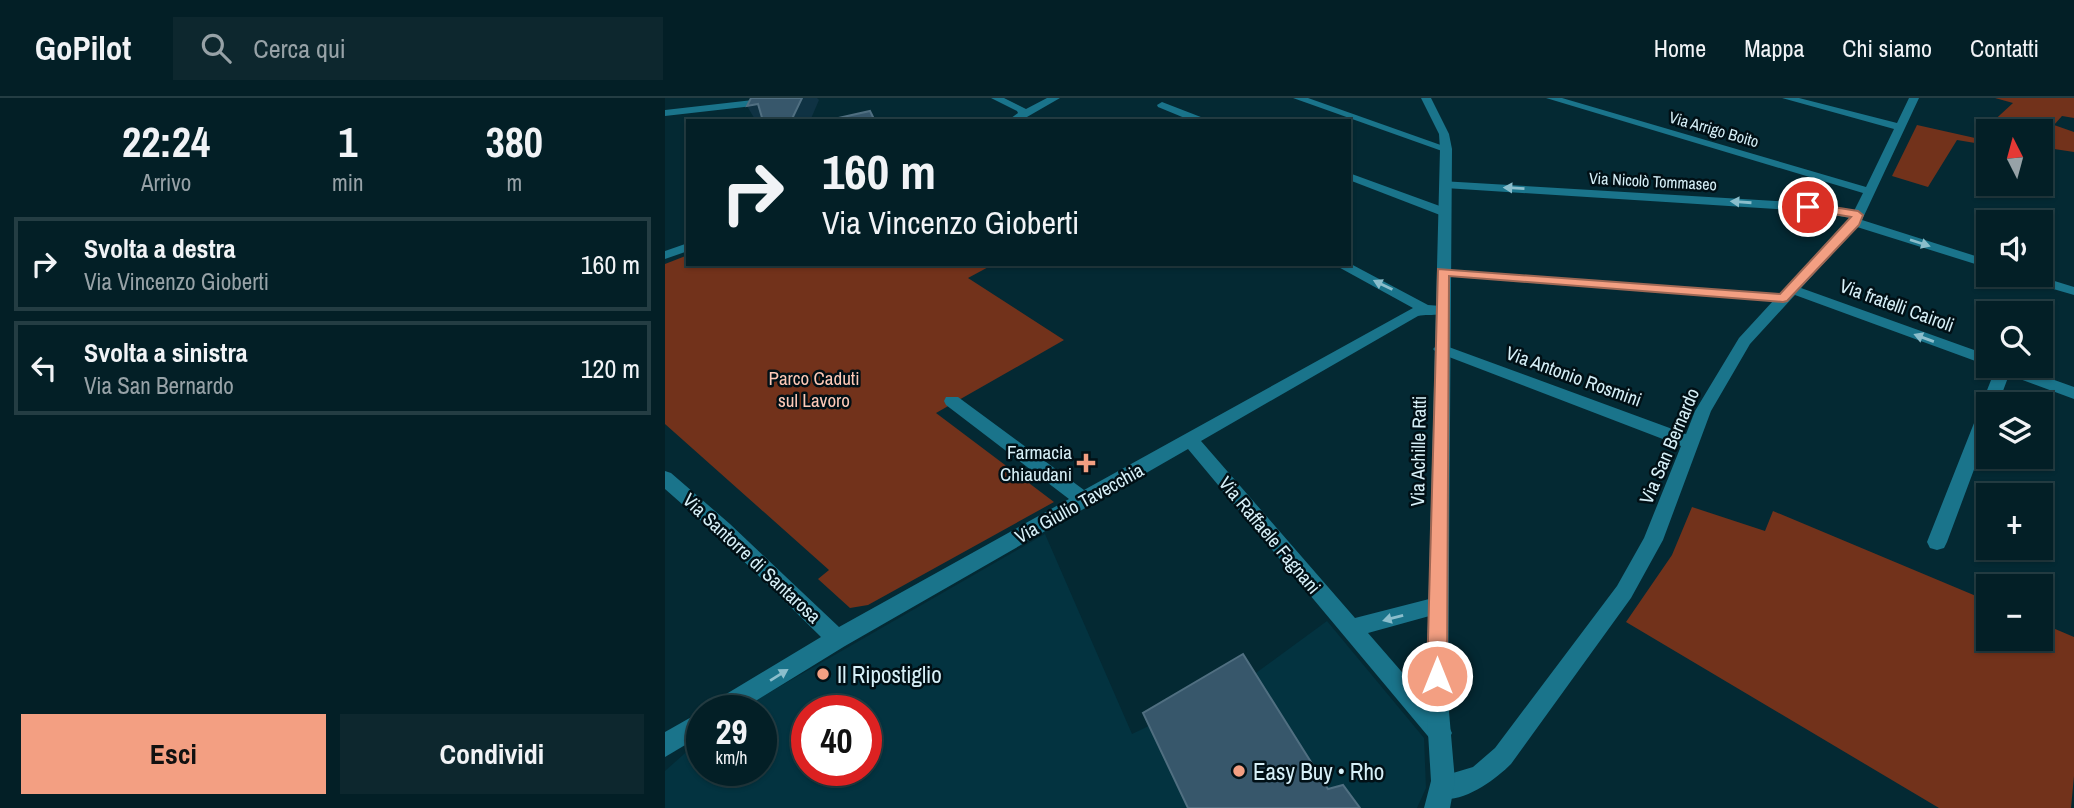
<!DOCTYPE html>
<html lang="it">
<head>
<meta charset="utf-8">
<style>
  body { margin:0; font-family:"Archivo Narrow",sans-serif; background:#0d272e; color:#f1f3f6; height:100vh; display:flex; flex-direction:column; font-size:26px; white-space:nowrap }
  * { box-sizing:border-box; margin:0 }
  p { font-size:23px; color:#97a2a7 }
  .icon { flex:none; width:38px; height:38px; fill:none; stroke:currentColor; stroke-width:2; stroke-linecap:round; stroke-linejoin:round }
  .map { position:relative; flex:1; overflow:hidden }
  .drawer { display:flex; flex-direction:column; background:#031f26; width:665px }
  .drawer>* { flex:none }
  .top-card { position:absolute; left:21px; top:21px; width:665px; height:147px; border-radius:0px; box-shadow:0 2px 5px #0004,0 0 0 2px #243d43; background:#031f26; color:#f1f3f6; overflow:hidden }
  .needle { width:46px; rotate:354deg }
  .fabs { position:absolute; left:1311px; top:21px; display:grid; gap:14px }
  .fabs a { display:grid; place-items:center; width:77px; height:77px; border-radius:0px; background:#031f26; box-shadow:0 2px 5px #0004,0 0 0 2px #243d43; font-size:35px }
  .speed { position:absolute; left:21px; top:597px; display:flex; gap:14px; font-size:35px; font-weight:700; text-align:center }
  .speed>* { display:grid; place-content:center; width:91px; height:91px; border-radius:50%; background:#031f26; box-shadow:0 2px 5px #0004,0 0 0 2px #243d43; line-height:1 }
  .speed small { font-size:18px; font-weight:400 }
  .speed .limit { border:10px solid #d22; background:#fff; color:#111 }
  .pin { position:absolute; display:grid; place-items:center; width:60px; height:60px; color:#fff; margin:-30px; border:4px solid #fff; border-radius:50%; box-shadow:0 2px 7px #0007 }
  .me { position:absolute; width:77px; margin:-38px; rotate:0deg; stroke-linejoin:round; filter:drop-shadow(0 0 5px #0008) }
  .turn { display:flex; align-items:center; gap:24px; height:147px; padding:0 21px; font-size:32px }
  .turn .icon { width:91px; height:91px; stroke-width:2.5 }
  .turn b { display:block; font-size:49px; line-height:60px }
  .eta { display:flex; justify-content:space-evenly; align-items:center; height:119px; text-align:center }
  .eta b { font-size:42px; font-weight:700; line-height:49px }
  .primary-button { display:flex; gap:14px; margin-top:auto; padding:14px 21px }
  .primary-button a { flex:1; height:80px; border-radius:0px; background:#f39f82; color:#111; font-size:28px; font-weight:700; line-height:80px; text-align:center }
  .primary-button a+a { background:#0d272e; color:#f1f3f6 }
  ul { padding:0; list-style:none }
  li { display:flex; align-items:center; gap:21px; height:94px; margin:0 14px 10px; padding:0 7px; border:4px solid #243d43; border-radius:0px }
  li div { flex:1 }
  li b { display:block; font-size:26px }
  li em { font-style:normal }
  header { display:flex; align-items:center; gap:42px; box-sizing:border-box; height:98px; padding:0 35px; background:#031f26; border-bottom:2px solid #243d43 }
  header strong { font-size:33px }
  nav { display:flex; gap:38px; margin-inline-start:auto; font-size:24px }
  .search { width:490px; height:63px; background:#0d272e; display:flex; align-items:center; gap:18px; box-sizing:border-box; padding:0 24px; border-radius:0px; color:#97a2a7; font-size:26px }
  main { display:flex; flex:1; min-height:0 }
  .map>svg:first-child { display:block }
  .built { fill:#033340; fill-rule:evenodd }
  .green { fill:#72321b }
  .lines { fill:none; stroke-linecap:round; stroke-linejoin:round }
  .minor { fill:#1a748b; fill-rule:evenodd }
  .tertiary { fill:#1a748b; fill-rule:evenodd }
  .shaded-wall { fill:#0f3243 }
  .building { fill:#37576b; stroke:#506f81; stroke-width:2 }
  .oneway { fill:#8bbecc }
  .route { fill:#f39f82; stroke:#9e6754; stroke-width:2 }
  .poi-dot { fill:#f39f82; stroke:#011016; stroke-width:2.5 }
  .labels { text-anchor:middle; dominant-baseline:central; stroke-width:5; stroke-linejoin:round; paint-order:stroke }
  .far-street-label { font-size:16px; fill:#d7f0f8; stroke:#011016 }
  .street-label { font-size:19px; fill:#d7f0f8; stroke:#011016 }
  .park-label { font-size:19px; fill:#fec9b7; stroke:#011016 }
  .poi-label { font-size:19px; fill:#d7f0f8; stroke:#011016; text-anchor:end }
  .near-poi-label { font-size:23px; fill:#d7f0f8; stroke:#011016; text-anchor:start }
</style>
</head>
<body>
<header>
<strong>GoPilot</strong>
<div class="search"><svg class="icon" aria-label="search" viewBox="0 0 24 24"><circle cx="10" cy="10" r="6"/><path d="M15 15l6 6"/></svg>Cerca qui</div>
<nav><a>Home</a><a>Mappa</a><a>Chi siamo</a><a>Contatti</a></nav>
</header>
<main>
<section class="drawer">
<div class="eta">
<div><b>22:24</b><p>Arrivo</p></div>
<div><b>1</b><p>min</p></div>
<div><b>380</b><p>m</p></div>
</div>
<ul>
<li><svg class="icon" aria-label="right" viewBox="0 0 24 24"><path d="M7 20v-9h11M14 6l5 5-5 5"/></svg><div><b>Svolta a destra</b><p>Via Vincenzo Gioberti</p></div><em>160 m</em></li>
<li><svg class="icon" aria-label="left" viewBox="0 0 24 24"><path d="M17 20v-9H6M10 6l-5 5 5 5"/></svg><div><b>Svolta a sinistra</b><p>Via San Bernardo</p></div><em>120 m</em></li>
</ul>
<div class="primary-button"><a>Esci</a><a>Condividi</a></div>
</section>
<div class="map">
<svg width="1409" height="710" viewBox="0 0 1409 710">
  <rect width="100%" height="100%" fill="#042933"/>
  <path class="built" d="M380 436 467 636 584 580 662 523 759 640 761 690 752 710H0V673L37 640V672H96V612H74ZM142 612H201V672H142Z"/>
  <g class="green">
    <polygon points="1330,0 1409,0 1409,20 1397,18 1389,27 1409,34 1409,54 1376,49 1376,33 1323,33 1323,41 1310,45 1292,42 1263,89 1227,78 1252,27 1310,40 1348,5"/>
    <polygon points="23,157 23,166 329,166 303,180 399,242 271,315 389,404 203,507 185,510 153,481 164,472 0,326 0,166"/>
    <polygon points="1027,409 1100,433 1108,413 1323,503 1323,541 1376,541 1376,525 1409,539 1409,678 1406,710 1274,710 961,524 1007,457"/>
  </g>
  <g class="lines">
    <g class="minor">
      <polygon points="106,0 138,0 133,3 0,18 0,12"/>
      <polygon points="326,0 339,0 361,11 382,0 395,0 355,23 342,23 353,15 352,13"/>
      <polygon points="628,0 643,0 787,51 777,53"/>
      <path d="M881 0H897L1201 89 1229 31 1117 0H1134L1232 25 1244 0H1254L1197 122 1323 162V170L1192 129 1136 190 1323 257 1324 268 1130 197 1085 246 1046 313 998 442 966 500 846 666C829 683 794 709 768 699L765 690 768 681 808 669 830 650 952 488 979 440 1016 348 771 254 768 251 771 248H781L1021 336 1030 313 1074 240 1108 203 778 178 773 177V171L1115 196 1186 120 1143 113 780 90 776 89V83L1143 105 1189 113 1198 95Z"/>
      <polygon points="497,4 541,21 542,23 527,23 493,9 492,7"/>
      <polygon points="684,75 783,111 785,114 779,118 775,117 684,82"/>
      <polygon points="23,145 23,153 0,161 0,153"/>
      <path d="M684 165 763 207 776 208 783 212C776 220 763 215 753 218L536 343 690 520 772 499 779 502 782 508 779 514 703 535 783 627 787 635 783 643 775 646 767 643 523 351 180 548 76 612H45L48 604 156 539 51 436 0 391V373L6 375 65 426 174 529 404 401 281 307 279 303 281 299H293L419 392 748 210 668 166Z"/>
      <polygon points="1349,177 1370,177 1409,189 1409,197 1351,180"/>
      <polygon points="1327,268 1350,268 1409,289 1409,301 1344,277 1333,306 1323,306 1323,334 1282,444 1279,450 1272,452 1265,450 1262,444 1330,272"/>
      <polygon points="37,613 37,637 0,659 0,634"/>
    </g>
    <polygon class="tertiary" points="756,0 766,0 784,36 787,51 783,602 790,683 785,710 759,710 766,683 761,602 775,51 774,36"/>
  </g>
  <g class="shaded-wall">
    <polygon points="137,0 152,0 154,2 145,23 126,23"/>
    <polygon points="93,6 103,23 91,23 82,8"/>
  </g>
  <g class="building">
    <polygon points="86,0 137,0 126,23 98,23 93,6 82,8"/>
    <polygon points="205,13 210,23 160,23"/>
    <polygon points="578,556 663,691 678,687 695,710 523,710 478,615"/>
  </g>
  <defs><path id="oneway-solid" d="M-6-.8H1V-3.2L6.5 0L1 3.2V.8H-6Z" transform="scale(1.75)"/></defs>
  <g class="oneway">
    <use href="#oneway-solid" transform="translate(849 90) rotate(-177)"/>
    <use href="#oneway-solid" transform="translate(1076 104) rotate(-176)"/>
    <use href="#oneway-solid" transform="translate(1255 145) rotate(18)"/>
    <use href="#oneway-solid" transform="translate(718 187) rotate(-154)"/>
    <use href="#oneway-solid" transform="translate(1259 240) rotate(-160)"/>
    <use href="#oneway-solid" transform="translate(728 520) rotate(165)"/>
    <use href="#oneway-solid" transform="translate(114 577) rotate(-32)"/>
  </g>
  <polygon class="route" points="1143,105 1193,113 1198,117 1194,127 1122,203 1118,204 784,178 782,578 779,585 772,588 765,585 762,578 773,171 1115,196 1186,119 1139,111 1138,109"/>
  <g class="poi-dot">
    <path d="M417.5 354.5h7v7h7v7h-7v7h-7v-7h-7v-7h7z"/>
    <circle cx="158" cy="576" r="7"/>
    <circle cx="574" cy="673" r="7"/>
  </g>
  <g class="labels">
    <g class="far-street-label">
      <text transform="translate(1049 31) rotate(16)">Via Arrigo Boito</text>
      <text transform="translate(988 83) rotate(3)">Via Nicolò Tommaseo</text>
    </g>
    <g class="street-label">
      <text transform="translate(1232 207) rotate(20)">Via fratelli Cairoli</text>
      <text transform="translate(909 278) rotate(20)">Via Antonio Rosmini</text>
      <text transform="translate(1004 348) rotate(-67)">Via San Bernardo</text>
      <text transform="translate(753 353) rotate(-89)">Via Achille Ratti</text>
      <text transform="translate(414 405) rotate(-29)">Via Giulio Tavecchia</text>
      <text transform="translate(605 437) rotate(50)">Via Raffaele Fagnani</text>
      <text transform="translate(87 460) rotate(43)">Via Santorre di Santarosa</text>
    </g>
    <g class="park-label">
      <text x="149" y="280">Parco Caduti<tspan x="149" dy="22">sul Lavoro</tspan></text>
    </g>
    <g class="poi-label">
      <text x="407" y="354">Farmacia<tspan x="407" dy="22">Chiaudani</tspan></text>
    </g>
    <g class="near-poi-label">
      <text x="172" y="576">Il Ripostiglio</text>
      <text x="588" y="673">Easy Buy • Rho</text>
    </g>
  </g>
</svg>
<div class="fabs">
<a><svg class="needle" viewBox="-14 -14 28 28"><path d="M0-13l5 13h-10z" fill="#e53935"/><path d="M0 13l5-13h-10z" fill="#97a2a7"/></svg></a>
<a><svg class="icon" aria-label="sound" viewBox="0 0 24 24"><path d="M4 9h4l5-4v14l-5-4H4zM17 9q2 3 0 6"/></svg></a>
<a><svg class="icon" aria-label="search" viewBox="0 0 24 24"><circle cx="10" cy="10" r="6"/><path d="M15 15l6 6"/></svg></a>
<a><svg class="icon" aria-label="layers" viewBox="0 0 24 24"><path d="M12 4l9 5-9 5-9-5zM3 14l9 5 9-5"/></svg></a>
<a>+</a>
<a>−</a>
</div>
<div class="speed"><div>29<small>km/h</small></div><div class="limit">40</div></div>
<div class="pin" style="left:1143px;top:109px;background:#d93025"><svg class="icon" aria-label="arrive" viewBox="0 0 24 24"><path d="M6 21V4h12l-3 4 3 4H6"/></svg></div>
<svg class="me" style="left:772px;top:578px" viewBox="-20 -20 40 40"><circle r="17" fill="#f39f82" stroke="#fff" stroke-width="3"/><path d="M0-11L8 9 0 5-8 9z" fill="#fff"/></svg>
<div class="top-card">
<div class="turn"><svg class="icon" aria-label="right" viewBox="0 0 24 24"><path d="M7 20v-9h11M14 6l5 5-5 5"/></svg><div><b>160 m</b>Via Vincenzo Gioberti</div></div>
</div>
</div>
</main>
</body>
</html>
